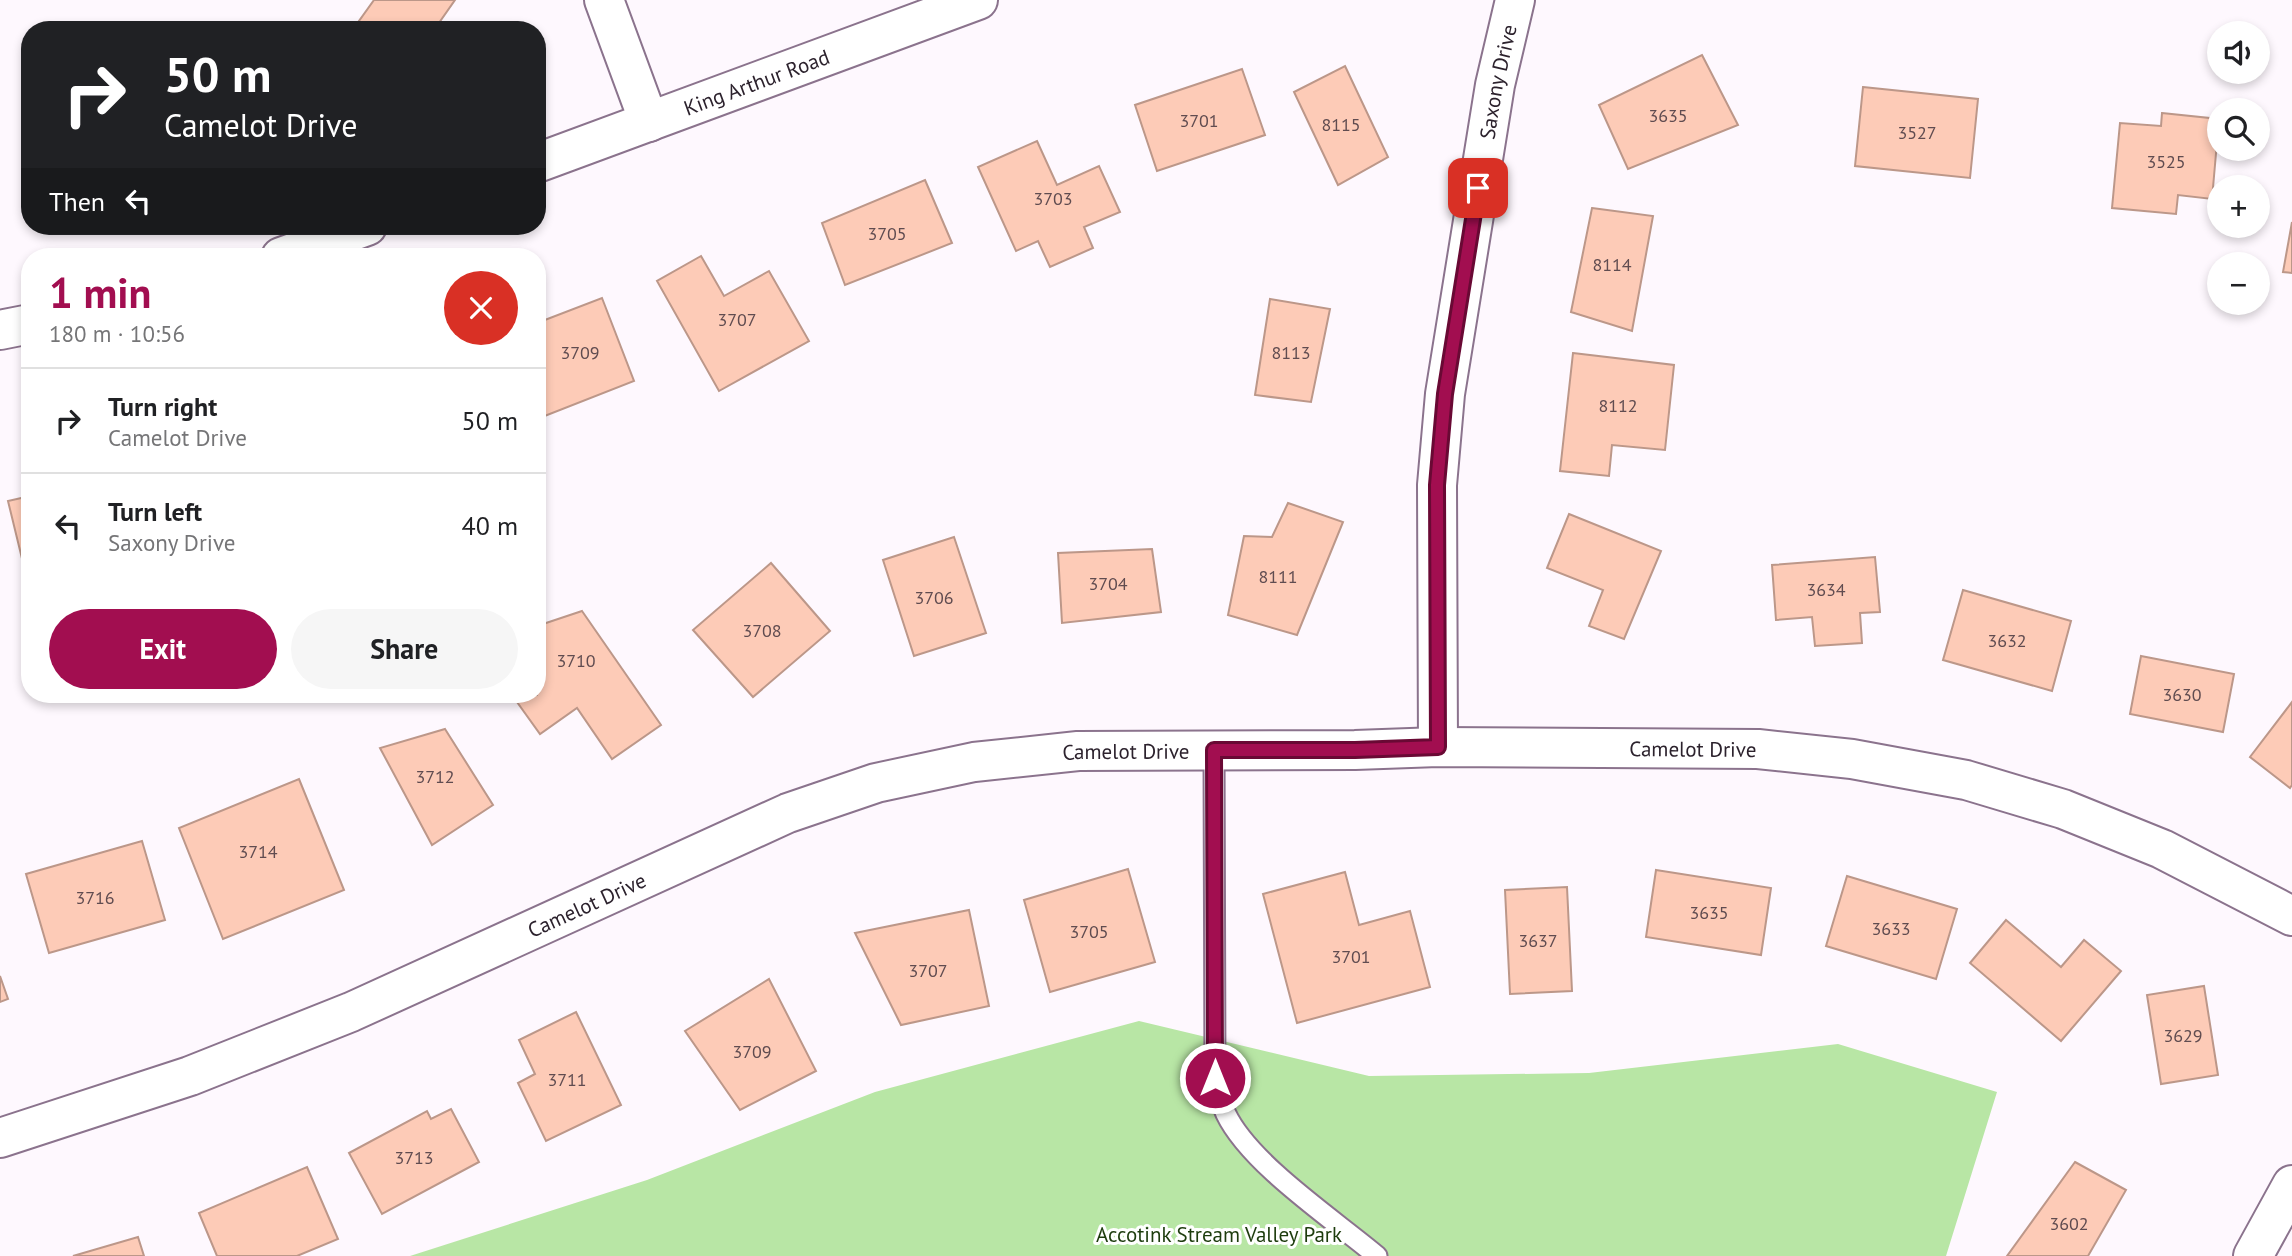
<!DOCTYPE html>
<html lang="en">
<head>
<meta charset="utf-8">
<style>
  body { margin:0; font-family:"PT Sans",sans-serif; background:#f6f6f6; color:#202124; height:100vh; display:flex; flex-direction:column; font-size:26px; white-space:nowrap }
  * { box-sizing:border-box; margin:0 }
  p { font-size:23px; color:#757577 }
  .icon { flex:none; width:38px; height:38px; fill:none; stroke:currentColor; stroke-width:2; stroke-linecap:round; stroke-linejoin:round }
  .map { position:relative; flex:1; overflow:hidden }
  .details { position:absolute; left:21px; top:248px; width:525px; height:455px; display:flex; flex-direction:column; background:#fff; border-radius:28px; box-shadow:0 4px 10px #0003 }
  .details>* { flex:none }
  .guide { position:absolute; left:21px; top:21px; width:525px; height:214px; border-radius:28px; box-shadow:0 4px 10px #0003; background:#202124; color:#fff; overflow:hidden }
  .tools { position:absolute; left:2207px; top:21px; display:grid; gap:14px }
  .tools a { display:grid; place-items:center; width:63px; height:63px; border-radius:50%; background:#fff; box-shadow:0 4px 10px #0003; font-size:35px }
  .pin { position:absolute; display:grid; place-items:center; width:60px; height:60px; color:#fff; margin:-30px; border-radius:14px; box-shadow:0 4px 10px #0006 }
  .me { position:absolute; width:77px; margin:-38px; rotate:0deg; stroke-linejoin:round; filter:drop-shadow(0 0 5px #0008) }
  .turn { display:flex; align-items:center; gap:24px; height:147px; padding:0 28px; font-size:32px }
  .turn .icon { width:91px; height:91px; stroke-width:2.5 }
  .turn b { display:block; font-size:49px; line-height:60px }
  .then { display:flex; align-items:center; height:66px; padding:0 28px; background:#0003; gap:14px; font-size:26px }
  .round { display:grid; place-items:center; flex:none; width:74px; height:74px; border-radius:37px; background:#f6f6f6 }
  .overview { display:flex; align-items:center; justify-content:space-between; height:119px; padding:0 28px }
  h1 { font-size:42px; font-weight:600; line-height:52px; color:#a20e50 }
  .button { display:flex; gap:14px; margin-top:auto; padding:14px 28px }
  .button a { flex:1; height:80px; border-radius:42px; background:#a20e50; color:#fff; font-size:28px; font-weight:600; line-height:80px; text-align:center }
  .button a+a { background:#f6f6f6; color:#202124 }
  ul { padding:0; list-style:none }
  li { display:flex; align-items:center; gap:21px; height:105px; padding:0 28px; border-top:2px solid #e0e0e0 }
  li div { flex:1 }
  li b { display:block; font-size:26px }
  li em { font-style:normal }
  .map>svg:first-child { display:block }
  .green { fill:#b8e6a5 }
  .building { fill:#fdcbb7; stroke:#bc9789; stroke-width:2 }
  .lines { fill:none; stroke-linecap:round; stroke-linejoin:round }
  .lane-casing { stroke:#8b738d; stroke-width:23 }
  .street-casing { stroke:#8b738d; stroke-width:42 }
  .secondary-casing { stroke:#8b738d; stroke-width:42 }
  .lane { stroke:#fff; stroke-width:19 }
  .street { stroke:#fff; stroke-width:38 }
  .secondary { stroke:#fff; stroke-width:38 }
  .route-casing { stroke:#690934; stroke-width:18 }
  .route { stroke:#a20e50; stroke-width:12 }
  .labels { text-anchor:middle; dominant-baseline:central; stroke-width:6; stroke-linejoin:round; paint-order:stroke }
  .number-label { font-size:18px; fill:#604c50 }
  .street-label { font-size:21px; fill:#2c222d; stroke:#fff }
  .park-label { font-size:21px; fill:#1d3c0d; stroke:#fff }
</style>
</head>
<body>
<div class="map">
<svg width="2292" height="1256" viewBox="0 0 2292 1256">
  <rect width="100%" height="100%" fill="#fef8fe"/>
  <polygon class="green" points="1139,1021 1369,1076 1589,1073 1838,1044 1997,1092 1946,1256 410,1256 647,1180 875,1092"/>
  <g class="building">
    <polygon points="374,0 455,0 434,30 356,30 354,28"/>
    <polygon points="1702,55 1738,125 1628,169 1599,105"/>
    <polygon points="1345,66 1388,157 1338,185 1294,92"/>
    <polygon points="1242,69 1265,135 1157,171 1135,105"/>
    <polygon points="1863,87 1978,99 1970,178 1855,166"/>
    <polygon points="2162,113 2219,119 2212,199 2178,195 2176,214 2112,208 2120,123 2161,126"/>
    <polygon points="1037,141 1057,185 1099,166 1120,212 1084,227 1093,248 1050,267 1038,241 1016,251 978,167"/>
    <polygon points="925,180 952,243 845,285 822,223"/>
    <polygon points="1592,208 1653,216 1632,331 1571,312"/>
    <polygon points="2292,222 2292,273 2283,272"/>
    <polygon points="701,256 724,296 769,271 809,341 719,391 657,281"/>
    <polygon points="602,298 634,381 537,419 537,323"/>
    <polygon points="1270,299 1330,309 1311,402 1255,395"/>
    <polygon points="1573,353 1674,365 1665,450 1612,445 1609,476 1560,471"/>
    <polygon points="30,496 30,574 26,575 8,501"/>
    <polygon points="1288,503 1343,522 1297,635 1228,615 1244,536 1272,537"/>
    <polygon points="1569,514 1661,551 1624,639 1589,626 1603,590 1547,568"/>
    <polygon points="954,537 986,633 914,656 883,560"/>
    <polygon points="1152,549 1161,612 1062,623 1058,553"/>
    <polygon points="1875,557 1880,612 1860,613 1862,643 1815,646 1812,617 1776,620 1772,565"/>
    <polygon points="771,563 830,631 753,697 693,630"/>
    <polygon points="1963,590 2071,621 2052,691 1943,660"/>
    <polygon points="582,611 661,725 612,759 577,708 540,734 512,695 537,695 537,626"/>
    <polygon points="2141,656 2234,674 2223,732 2130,714"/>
    <polygon points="2292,702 2292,785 2290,788 2250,757"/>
    <polygon points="445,729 493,805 432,845 380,748"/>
    <polygon points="299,779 344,890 223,939 179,828"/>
    <polygon points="142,841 165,920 49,953 26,874"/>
    <polygon points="1128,869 1155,962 1050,992 1024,900"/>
    <polygon points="1656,870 1771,888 1761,955 1646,937"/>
    <polygon points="1345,872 1359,925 1410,911 1430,987 1297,1023 1263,894"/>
    <polygon points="1847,876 1957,909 1936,979 1826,946"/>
    <polygon points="1567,887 1572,991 1510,994 1505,890"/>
    <polygon points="969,910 989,1006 901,1025 855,933"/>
    <polygon points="2006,920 2061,967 2084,940 2121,971 2061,1041 1970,963"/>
    <polygon points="0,976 8,999 0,1002"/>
    <polygon points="769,979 816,1071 740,1110 685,1031"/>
    <polygon points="2204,986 2218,1075 2161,1084 2147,995"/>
    <polygon points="576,1012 621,1105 546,1141 518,1083 535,1074 519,1040"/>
    <polygon points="451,1109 479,1162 382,1214 349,1153 427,1111 431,1119"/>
    <polygon points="2075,1162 2126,1190 2088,1256 2007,1256"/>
    <polygon points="307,1167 338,1239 297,1256 217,1256 199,1213"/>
    <polygon points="138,1237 144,1256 73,1256"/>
  </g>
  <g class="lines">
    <g class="lane-casing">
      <path id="lane" d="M1214 750 1215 1078C1219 1089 1221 1103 1226 1114 1250 1164 1333 1219 1377 1256"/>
    </g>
    <g class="street-casing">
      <g id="street">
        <polyline points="604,0 649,122"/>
        <path id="s1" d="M1438 747 1437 485 1445 394 1495 85 1515 0"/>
        <path id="s2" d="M0 1138 190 1076 351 1012 788 813 876 783 974 762 1078 751 1355 750 1438 747 1758 749 1852 759 1966 780 2063 809 2162 849 2292 916"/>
        <polyline points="2253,1256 2292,1185"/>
      </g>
    </g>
    <g class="secondary-casing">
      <g id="secondary">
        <path id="s3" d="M537 163 978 0"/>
        <polyline points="281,257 367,226"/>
        <polyline points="0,330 30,324"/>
      </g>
    </g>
    <use href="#lane" class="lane"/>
    <use href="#street" class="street"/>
    <use href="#secondary" class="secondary"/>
  </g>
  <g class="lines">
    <g class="route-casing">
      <polyline id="route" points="1215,1078 1214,750 1355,750 1438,747 1437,485 1445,394 1478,188"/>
    </g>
    <use href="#route" class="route"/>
  </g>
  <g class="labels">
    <g class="number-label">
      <text x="1668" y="115">3635</text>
      <text x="1199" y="120">3701</text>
      <text x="1341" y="124">8115</text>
      <text x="1917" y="132">3527</text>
      <text x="2166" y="161">3525</text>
      <text x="1053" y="198">3703</text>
      <text x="887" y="233">3705</text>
      <text x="1612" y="264">8114</text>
      <text x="737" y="319">3707</text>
      <text x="580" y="352">3709</text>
      <text x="1291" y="352">8113</text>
      <text x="1618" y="405">8112</text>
      <text x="1278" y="576">8111</text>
      <text x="1108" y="583">3704</text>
      <text x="1826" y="589">3634</text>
      <text x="934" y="597">3706</text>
      <text x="762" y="630">3708</text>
      <text x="2007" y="640">3632</text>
      <text x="576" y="660">3710</text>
      <text x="2182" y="694">3630</text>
      <text x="435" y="776">3712</text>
      <text x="258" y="851">3714</text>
      <text x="95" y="897">3716</text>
      <text x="1709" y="912">3635</text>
      <text x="1891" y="928">3633</text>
      <text x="1089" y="931">3705</text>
      <text x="1538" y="940">3637</text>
      <text x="1351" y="956">3701</text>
      <text x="928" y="970">3707</text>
      <text x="2183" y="1035">3629</text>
      <text x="752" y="1051">3709</text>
      <text x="567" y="1079">3711</text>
      <text x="414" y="1157">3713</text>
      <text x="2069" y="1223">3602</text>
    </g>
    <g class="street-label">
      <text stroke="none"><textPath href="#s1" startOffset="670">Saxony Drive</textPath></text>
      <text stroke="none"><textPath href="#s3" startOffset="234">King Arthur Road</textPath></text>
      <text stroke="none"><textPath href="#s2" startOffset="1766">Camelot Drive</textPath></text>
      <text stroke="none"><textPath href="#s2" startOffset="1199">Camelot Drive</textPath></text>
      <text stroke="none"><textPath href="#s2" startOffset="632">Camelot Drive</textPath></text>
    </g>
    <g class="park-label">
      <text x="1219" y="1234">Accotink Stream Valley Park</text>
    </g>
  </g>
</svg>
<div class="tools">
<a><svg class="icon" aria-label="sound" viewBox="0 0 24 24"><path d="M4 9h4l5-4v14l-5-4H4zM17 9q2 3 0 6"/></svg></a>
<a><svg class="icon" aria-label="search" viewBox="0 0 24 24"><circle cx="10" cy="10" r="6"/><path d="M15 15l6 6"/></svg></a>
<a>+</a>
<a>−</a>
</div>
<div class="pin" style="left:1478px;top:188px;background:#d93025"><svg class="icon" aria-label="arrive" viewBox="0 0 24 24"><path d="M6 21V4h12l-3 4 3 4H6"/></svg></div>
<svg class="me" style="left:1215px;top:1078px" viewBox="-20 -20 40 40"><circle r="17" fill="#a20e50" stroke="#fff" stroke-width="3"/><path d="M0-11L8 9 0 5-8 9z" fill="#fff"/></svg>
<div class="guide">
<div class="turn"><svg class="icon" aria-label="right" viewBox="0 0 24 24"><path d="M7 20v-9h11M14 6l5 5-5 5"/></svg><div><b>50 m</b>Camelot Drive</div></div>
<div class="then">Then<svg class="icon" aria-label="left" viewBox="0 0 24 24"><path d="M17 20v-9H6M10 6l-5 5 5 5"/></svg></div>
</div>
<section class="details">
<div class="overview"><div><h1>1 min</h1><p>180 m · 10:56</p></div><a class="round" style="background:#d93025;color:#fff"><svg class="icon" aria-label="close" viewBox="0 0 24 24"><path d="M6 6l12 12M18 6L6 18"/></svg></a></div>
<ul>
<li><svg class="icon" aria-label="right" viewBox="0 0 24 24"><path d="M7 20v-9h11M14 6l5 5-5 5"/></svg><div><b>Turn right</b><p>Camelot Drive</p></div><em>50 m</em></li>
<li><svg class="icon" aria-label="left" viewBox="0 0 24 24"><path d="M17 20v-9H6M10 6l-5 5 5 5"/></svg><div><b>Turn left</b><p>Saxony Drive</p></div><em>40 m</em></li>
</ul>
<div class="button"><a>Exit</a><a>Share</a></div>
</section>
</div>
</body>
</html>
